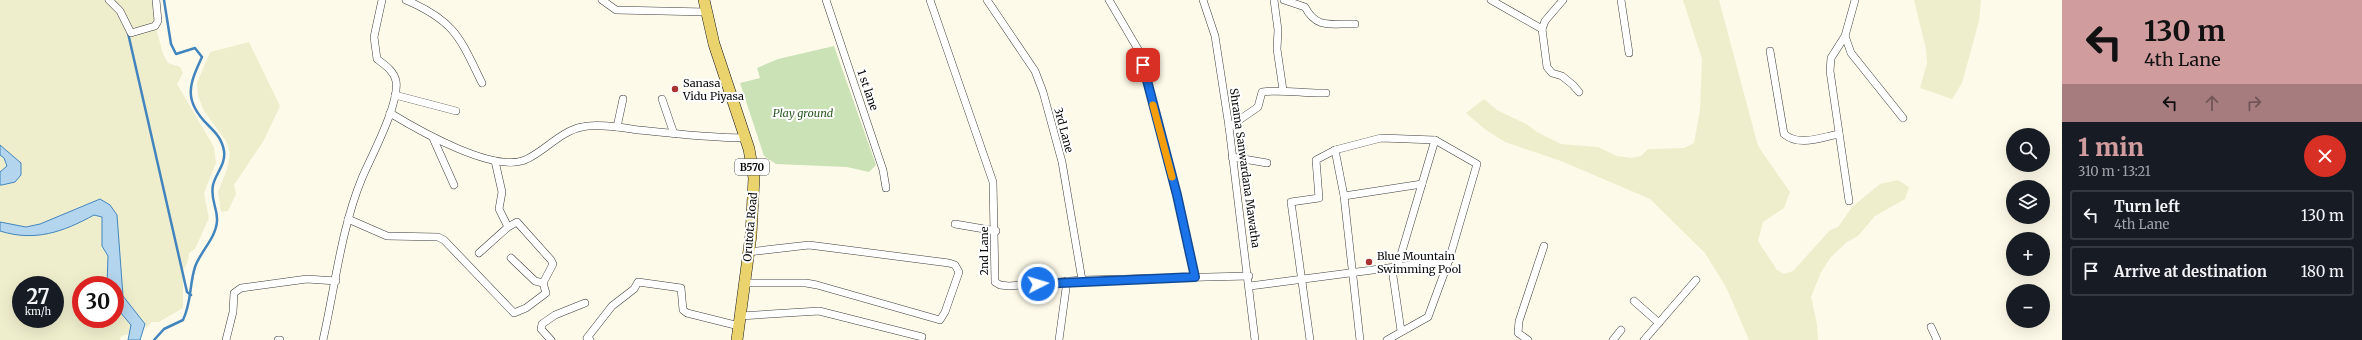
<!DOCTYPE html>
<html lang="en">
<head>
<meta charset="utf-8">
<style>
  body { margin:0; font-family:Merriweather,serif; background:#20242c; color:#f1f3f6; height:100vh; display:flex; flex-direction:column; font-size:15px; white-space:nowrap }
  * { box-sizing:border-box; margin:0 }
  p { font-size:13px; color:#9ea1a6 }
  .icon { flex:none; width:22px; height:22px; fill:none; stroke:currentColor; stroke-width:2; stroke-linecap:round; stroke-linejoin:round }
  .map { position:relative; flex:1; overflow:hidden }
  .side { display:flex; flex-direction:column; background:#171b24; width:300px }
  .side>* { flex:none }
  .banner { background:#d19c9e; color:#111; overflow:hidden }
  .fabs { position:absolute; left:2006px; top:128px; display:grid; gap:8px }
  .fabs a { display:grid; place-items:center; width:44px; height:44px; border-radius:50%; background:#171b24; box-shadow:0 4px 16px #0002; font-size:20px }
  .speed { position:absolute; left:12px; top:276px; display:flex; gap:8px; font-size:20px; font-weight:700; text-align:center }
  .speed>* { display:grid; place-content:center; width:52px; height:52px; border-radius:50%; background:#171b24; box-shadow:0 4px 16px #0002; line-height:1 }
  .speed small { font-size:10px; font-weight:400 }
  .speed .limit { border:6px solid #d22; background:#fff; color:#111 }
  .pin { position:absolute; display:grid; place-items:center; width:34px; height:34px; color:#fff; margin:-17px; border-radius:8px; box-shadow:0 2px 6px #0006 }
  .me { position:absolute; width:44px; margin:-22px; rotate:85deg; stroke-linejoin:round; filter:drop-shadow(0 0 3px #0008) }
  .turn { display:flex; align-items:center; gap:14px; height:84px; padding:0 16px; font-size:18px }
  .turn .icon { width:52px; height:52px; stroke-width:2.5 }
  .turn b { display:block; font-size:28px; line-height:34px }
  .lanes { display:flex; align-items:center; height:38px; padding:0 16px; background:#0003; justify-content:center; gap:20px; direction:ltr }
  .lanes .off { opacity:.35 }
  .round { display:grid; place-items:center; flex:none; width:42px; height:42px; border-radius:21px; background:#20242c }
  .headline { display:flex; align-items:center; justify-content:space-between; height:68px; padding:0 16px }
  h1 { font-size:24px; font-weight:800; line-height:30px; color:#d19c9e }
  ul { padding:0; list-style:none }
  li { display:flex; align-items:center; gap:12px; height:50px; margin:0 8px 6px; padding:0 8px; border:2px solid #363941; border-radius:4px }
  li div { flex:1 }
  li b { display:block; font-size:15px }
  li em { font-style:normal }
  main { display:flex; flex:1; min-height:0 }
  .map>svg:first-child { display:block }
  .farmland { fill:#efeecc; fill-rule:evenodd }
  .green { fill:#cbe2b7 }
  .water { fill:#b3d5ee; stroke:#4285be }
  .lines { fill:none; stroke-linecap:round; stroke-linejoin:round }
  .stream { stroke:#4285be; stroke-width:2.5 }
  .minor-casing { stroke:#3d3d3d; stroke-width:8 }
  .primary-casing { stroke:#1b1b1b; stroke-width:12 }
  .minor { stroke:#fff; stroke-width:7 }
  .primary { stroke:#ead26c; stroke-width:11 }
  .route-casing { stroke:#114b97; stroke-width:10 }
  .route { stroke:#1a73e8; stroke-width:7 }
  .slow { stroke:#f59e0b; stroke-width:7 }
  .poi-dot { fill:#aa3232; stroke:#fff; stroke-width:1.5 }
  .labels { text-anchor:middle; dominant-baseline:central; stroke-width:4; stroke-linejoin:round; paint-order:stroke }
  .shield { fill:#fff; stroke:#545454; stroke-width:1 }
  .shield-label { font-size:10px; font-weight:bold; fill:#0a0a0a }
  .poi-label { font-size:11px; fill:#0a0a0a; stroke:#fff; text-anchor:start }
  .street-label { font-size:11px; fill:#0a0a0a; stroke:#fff }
  .park-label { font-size:11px; font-style:italic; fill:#2b5922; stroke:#fff }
</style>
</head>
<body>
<main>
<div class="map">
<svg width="2062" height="340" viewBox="0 0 2062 340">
  <rect width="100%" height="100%" fill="#fdfae9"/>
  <g class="farmland">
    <path d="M0 0H153L155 24 163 54 168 63 180 67 183 73 177 84 214 147 216 163 204 193 209 218 195 249 189 253 187 264 183 270V308L159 322H151L147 328 145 324 139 332 121 336 120 340H0ZM21 285H55V319H21ZM81 285H115V319H81Z"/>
    <polygon points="1683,0 1719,0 1758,146 1790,192 1784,208 1763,222 1758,241 1777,270 1784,274 1793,271 1830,230 1838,227 1852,207 1880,184 1898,180 1909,187 1905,199 1875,216 1858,236 1847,242 1831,257 1821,272 1811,297 1817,324 1818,340 1749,340 1726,287 1705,253 1650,199 1561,161 1505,142 1486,130 1466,113 1484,99 1497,110 1528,125 1537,132 1561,144 1598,147 1617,156 1632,158 1641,156 1648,149 1684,148 1694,143 1700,110 1702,59"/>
    <polygon points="1914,0 1981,0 1979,21 1962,83 1952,99 1920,88 1927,63 1926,49"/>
    <polygon points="249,42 280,106 264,140 234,185 236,194 228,211 221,212 218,192 227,169 230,153 226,141 204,111 198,96 197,83 210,52"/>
  </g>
  <polygon class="green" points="834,46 876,165 869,172 847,167 776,164 764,156 740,83 760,78 757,68 778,59"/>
  <g class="water">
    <polygon points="0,145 21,163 21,175 15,182 2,185 0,185 0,172 7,166 4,158 0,155"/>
    <path d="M100 199 110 205 117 215 123 296 145 324 140 340H128L131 325 115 306V285H107L108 256 102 246V217L94 215C63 232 35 242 0 231V222L26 227 40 224Z"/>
  </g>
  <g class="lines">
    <g class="stream">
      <polyline points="128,33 187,292 191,295"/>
      <path d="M154 340 164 329 183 320C192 301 189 286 195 267 200 252 216 238 217 221 218 208 210 201 213 185 216 173 226 164 224 151 222 139 216 133 208 125 183 100 189 85 202 57L195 48 176 54 171 44 164 0"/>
    </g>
    <g class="minor-casing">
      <g id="minor">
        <polyline points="109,0 120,11 131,33 155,26 158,21 156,0"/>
        <path d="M406 0C455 21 460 38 482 83"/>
        <polyline points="602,0 616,10 706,12"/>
        <polyline points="826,0 883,170 886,188"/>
        <polyline points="930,0 993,182 995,282 1000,285 1009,286 1082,280 1249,276"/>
        <polyline points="987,0 1035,71 1043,92 1062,162 1082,280"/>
        <polyline points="1109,0 1139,51 1177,195 1195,277"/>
        <polyline points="1203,0 1215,36 1229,127 1255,340"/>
        <polyline points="1274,0 1278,30 1277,49 1283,90"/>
        <path d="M1284 0 1305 7C1317 30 1332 23 1355 24"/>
        <polyline points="1491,0 1542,29"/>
        <polyline points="1563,0 1545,21 1542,29 1547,67 1552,73 1562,76 1573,85 1579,92"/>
        <polyline points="1621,0 1629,53"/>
        <polyline points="1855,0 1845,36 1851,53 1903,118"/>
        <polyline points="1845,36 1831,58 1830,71 1849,201"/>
        <path d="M1770 51 1784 134C1799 147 1822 137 1839 134"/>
        <polyline points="395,95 456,111"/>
        <polyline points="662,99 674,134"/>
        <path d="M390 113C418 130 496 175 527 159 546 150 561 131 582 127 597 123 624 128 639 130 675 134 710 138 745 138"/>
        <polyline points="617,127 623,99"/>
        <path d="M1229 127 1258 107 1262 92C1284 89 1304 94 1326 93"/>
        <polyline points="433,138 454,185"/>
        <polyline points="1335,150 1344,196 1360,340"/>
        <polyline points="1232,157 1267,163"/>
        <polyline points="1344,196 1422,184"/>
        <polyline points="348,219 387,236 438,237 444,240 514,313 526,308 546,293 543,283 535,281 511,258"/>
        <polyline points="955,224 996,231"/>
        <polyline points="508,227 517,222 551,260 553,264 543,283"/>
        <polyline points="479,253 508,227 499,209 502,192 495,161"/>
        <polyline points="1397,268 1435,140"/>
        <polyline points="1392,269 1401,331"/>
        <polyline points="745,283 806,283 817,285 940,320 945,312 959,272 955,265 949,263 809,245 748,252"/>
        <polyline points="1250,286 1449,260"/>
        <polyline points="1634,301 1659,323"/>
        <polyline points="740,316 819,311 922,337"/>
        <polyline points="1931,327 1937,340"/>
        <polyline points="226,340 233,312 234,293 241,288 307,279 336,281"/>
        <polyline points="278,340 280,340"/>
        <path d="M323 340C335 287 341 229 362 178 371 157 400 103 396 81 394 71 385 65 377 59L374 37 382 0"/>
        <polyline points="551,340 541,329 542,324 555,315 585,303"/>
        <polyline points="590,340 587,338 612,306 634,289 638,282 681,288 683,310 687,313 739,326"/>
        <polyline points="1059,340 1067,281"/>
        <polyline points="1310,340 1291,202 1319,198 1316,160 1335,150 1381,138 1435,140 1477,164 1449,260 1428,317 1387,340"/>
        <polyline points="1528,340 1518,333 1519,321 1544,246"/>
        <polyline points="1613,340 1621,330"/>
        <polyline points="1644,340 1696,280"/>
      </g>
    </g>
    <g class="primary-casing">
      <polyline id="primary" points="704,0 714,44 749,149 754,178 751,235 737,340"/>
    </g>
    <use href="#minor" class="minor"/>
    <use href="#primary" class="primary"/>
  </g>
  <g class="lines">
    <g class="route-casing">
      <polyline id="route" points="1038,284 1195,277 1177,195 1143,65"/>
    </g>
    <use href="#route" class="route"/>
    <polyline class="slow" points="1153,105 1172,177"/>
  </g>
  <g class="poi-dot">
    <circle cx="675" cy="89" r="4"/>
    <circle cx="1369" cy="262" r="4"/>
  </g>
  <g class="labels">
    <rect class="shield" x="735" y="159" width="34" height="16" rx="3"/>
    <g class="shield-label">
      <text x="752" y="167">B570</text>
    </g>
    <g class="poi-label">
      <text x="683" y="83">Sanasa<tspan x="683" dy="13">Vidu Piyasa</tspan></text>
      <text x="1377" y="256">Blue Mountain<tspan x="1377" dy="13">Swimming Pool</tspan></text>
    </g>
    <g class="street-label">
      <text transform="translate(868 90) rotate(71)">1 st lane</text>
      <text transform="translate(1064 130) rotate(75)">3rd Lane</text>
      <text transform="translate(1245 168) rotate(82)">Shrama Sanwardana Mawatha</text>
      <text transform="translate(750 227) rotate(-85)">Orutota Road</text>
      <text transform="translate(984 251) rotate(-90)">2nd Lane</text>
    </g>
    <g class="park-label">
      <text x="803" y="113">Play ground</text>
    </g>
  </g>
</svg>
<div class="fabs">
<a><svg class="icon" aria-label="search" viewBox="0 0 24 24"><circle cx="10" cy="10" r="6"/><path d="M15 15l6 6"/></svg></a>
<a><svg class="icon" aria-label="layers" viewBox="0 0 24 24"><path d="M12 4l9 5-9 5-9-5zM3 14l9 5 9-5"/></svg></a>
<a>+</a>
<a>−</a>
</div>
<div class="speed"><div>27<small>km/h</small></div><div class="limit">30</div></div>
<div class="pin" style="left:1143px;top:65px;background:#d93025"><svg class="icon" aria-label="arrive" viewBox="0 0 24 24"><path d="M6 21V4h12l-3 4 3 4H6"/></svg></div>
<svg class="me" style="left:1038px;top:284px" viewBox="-20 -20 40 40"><circle r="17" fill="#1a73e8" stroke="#fff" stroke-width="3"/><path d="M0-11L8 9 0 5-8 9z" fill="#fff"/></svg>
</div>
<section class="side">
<div class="banner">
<div class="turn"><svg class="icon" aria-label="left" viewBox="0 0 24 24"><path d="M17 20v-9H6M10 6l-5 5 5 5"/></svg><div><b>130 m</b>4th Lane</div></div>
<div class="lanes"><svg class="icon" aria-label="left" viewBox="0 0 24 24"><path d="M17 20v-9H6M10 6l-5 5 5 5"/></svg><svg class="icon off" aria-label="ahead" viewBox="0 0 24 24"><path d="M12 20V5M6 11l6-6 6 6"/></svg><svg class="icon off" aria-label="right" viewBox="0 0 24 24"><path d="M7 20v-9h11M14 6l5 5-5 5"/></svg></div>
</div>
<div class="headline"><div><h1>1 min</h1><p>310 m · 13:21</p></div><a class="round" style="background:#d93025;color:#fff"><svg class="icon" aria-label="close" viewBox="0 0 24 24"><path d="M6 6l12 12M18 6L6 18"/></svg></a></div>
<ul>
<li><svg class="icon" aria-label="left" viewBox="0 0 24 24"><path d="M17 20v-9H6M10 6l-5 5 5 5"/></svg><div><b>Turn left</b><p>4th Lane</p></div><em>130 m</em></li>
<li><svg class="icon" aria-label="arrive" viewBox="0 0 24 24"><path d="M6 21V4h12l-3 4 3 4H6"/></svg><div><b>Arrive at destination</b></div><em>180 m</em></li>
</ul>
</section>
</main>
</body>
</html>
